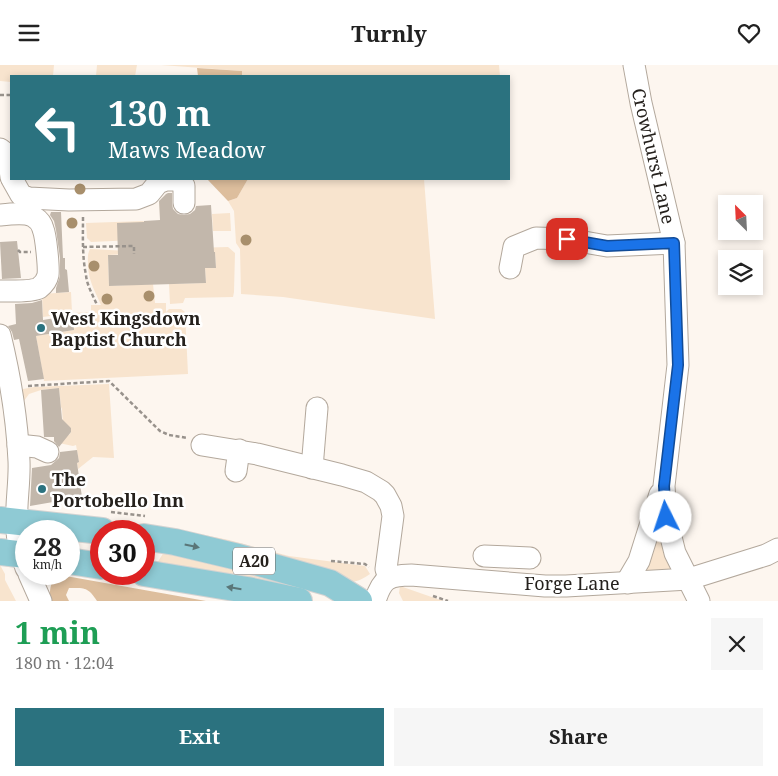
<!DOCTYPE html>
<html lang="en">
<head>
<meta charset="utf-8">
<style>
  body { margin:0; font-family:"Noto Serif",serif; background:#f6f6f6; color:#222; height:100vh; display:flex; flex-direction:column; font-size:19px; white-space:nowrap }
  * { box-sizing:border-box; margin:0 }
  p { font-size:16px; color:#767676 }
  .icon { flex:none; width:28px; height:28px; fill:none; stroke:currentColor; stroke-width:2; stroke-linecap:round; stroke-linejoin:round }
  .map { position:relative; height:536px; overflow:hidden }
  .side { display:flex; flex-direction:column; background:#fff; flex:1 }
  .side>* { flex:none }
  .banner { position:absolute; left:10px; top:10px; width:500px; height:105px; border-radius:0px; box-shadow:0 2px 8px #0003; background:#2b727f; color:#fff; overflow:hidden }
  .needle { width:32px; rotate:336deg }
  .buttons { position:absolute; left:718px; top:130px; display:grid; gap:10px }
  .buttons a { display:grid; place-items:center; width:45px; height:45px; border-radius:0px; background:#fff; box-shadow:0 2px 8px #0003; font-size:25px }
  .speed { position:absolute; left:15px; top:455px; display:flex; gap:10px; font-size:25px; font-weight:700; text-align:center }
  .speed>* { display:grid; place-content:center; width:65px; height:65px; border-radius:50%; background:#fff; box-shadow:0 2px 8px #0003; line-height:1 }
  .speed small { font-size:12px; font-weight:400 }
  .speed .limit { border:8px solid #d22; background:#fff; color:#111 }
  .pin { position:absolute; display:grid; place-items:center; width:42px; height:42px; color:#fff; margin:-21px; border-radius:10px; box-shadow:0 2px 8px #0006 }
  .me { position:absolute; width:55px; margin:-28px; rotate:356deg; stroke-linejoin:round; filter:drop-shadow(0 0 4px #0008) }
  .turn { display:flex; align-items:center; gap:18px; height:105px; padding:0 15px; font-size:22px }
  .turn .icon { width:65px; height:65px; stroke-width:2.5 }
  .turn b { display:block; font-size:35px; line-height:42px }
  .round { display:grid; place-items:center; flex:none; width:52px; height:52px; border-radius:0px; background:#f6f6f6 }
  .headline { display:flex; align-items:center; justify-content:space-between; height:85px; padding:0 15px }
  h1 { font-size:30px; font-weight:700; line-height:38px; color:#1e9e55 }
  .cta { display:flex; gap:10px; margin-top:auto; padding:10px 15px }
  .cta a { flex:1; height:58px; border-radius:0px; background:#2b727f; color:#fff; font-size:20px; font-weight:700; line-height:58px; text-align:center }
  .cta a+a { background:#f6f6f6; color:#222 }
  header { display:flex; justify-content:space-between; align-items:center; height:65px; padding:0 15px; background:#fff; font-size:22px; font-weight:700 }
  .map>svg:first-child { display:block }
  .green { fill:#f8e4ce }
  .forest { fill:#ddbe9d }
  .building { fill:#c2b7ab }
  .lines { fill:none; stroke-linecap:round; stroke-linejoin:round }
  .minor-casing { stroke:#b3a89c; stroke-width:23 }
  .major-casing { stroke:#d3d3d2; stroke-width:28 }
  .path { stroke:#98928c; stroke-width:2.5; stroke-dasharray:4 2.5; stroke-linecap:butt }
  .minor { stroke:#fff; stroke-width:21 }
  .major { stroke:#8fcad4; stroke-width:26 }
  .tree { fill:#a88f6c }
  .oneway { fill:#5a7678 }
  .route-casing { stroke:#114b97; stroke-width:12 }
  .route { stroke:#1a73e8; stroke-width:9 }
  .poi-dot { fill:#2b727f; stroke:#fff; stroke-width:2 }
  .labels { text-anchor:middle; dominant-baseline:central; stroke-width:5; stroke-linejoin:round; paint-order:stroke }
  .shield { fill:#fff; stroke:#666461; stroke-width:1 }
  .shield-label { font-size:16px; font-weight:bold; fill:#25211d }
  .street-label { font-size:18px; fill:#25211d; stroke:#fff }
  .poi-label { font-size:18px; font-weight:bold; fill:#25211d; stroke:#fff; text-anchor:start }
</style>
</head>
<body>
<header><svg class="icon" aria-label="menu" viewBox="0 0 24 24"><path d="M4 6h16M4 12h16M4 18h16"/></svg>Turnly<svg class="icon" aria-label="heart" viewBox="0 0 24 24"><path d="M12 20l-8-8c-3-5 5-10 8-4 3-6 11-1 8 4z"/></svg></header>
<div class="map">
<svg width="778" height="536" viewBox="0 0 778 536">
  <rect width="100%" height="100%" fill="#fdf6ef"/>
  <g class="green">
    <polygon points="0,0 54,0 53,11 11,11 11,17 0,16"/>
    <polygon points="97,0 137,0 135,11 96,11"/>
    <polygon points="161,0 499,0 500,11 242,11 242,6"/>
    <polygon points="248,114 424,114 435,254 283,232 241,229 240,184 236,178 234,146 228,136 237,133"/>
    <polygon points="230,148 231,166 213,166 212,149"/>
    <polygon points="144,156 135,175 91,177 87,173 86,158"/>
    <polygon points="228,182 235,188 234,227 233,232 185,233 183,238 170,239 169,219 206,218 205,203 216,203 215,187 191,188 191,183"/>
    <path d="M90 184 128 186V189L108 190 109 221 153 219 155 238H166V247L169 244H181L185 247 188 309 44 316 36 271 74 265 72 248 43 252 42 229 71 227 72 248 91 247V240H101C95 226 89 217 88 201 88 194 87 190 90 184Z"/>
    <polygon points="109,319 114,393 93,392 78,404 77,398 79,397 76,380 73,381 54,377 54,372 69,370 71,367 71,363 63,360 62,344 61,342 59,323 41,325 29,329 21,340 20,333 23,324 34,322"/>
    <polygon points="659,450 679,506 644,511"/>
    <path d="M164 462H166L229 475 289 491 365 501 370 509C364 513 358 517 350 517Z"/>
    <polygon points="164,487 297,521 154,503"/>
    <polygon points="0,500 5,509 5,515 16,536 0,536"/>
    <polygon points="400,521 443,536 403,536 399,528"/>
  </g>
  <g class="forest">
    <polygon points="197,3 242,6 242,11 198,11"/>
    <polygon points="207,114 248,114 237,133 228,136"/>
    <path d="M60 510 206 536H97C88 522 85 523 69 523L66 530 69 536H50C50 525 49 516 60 510Z"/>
  </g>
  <g class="building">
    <polygon points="168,128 172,128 172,138 173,144 178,149 184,150 190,149 195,145 196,141 211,140 214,187 215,187 216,203 205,203 206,218 109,221 108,190 118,190 117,158 144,157 144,156 160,155 159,136 166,129"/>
    <polygon points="51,147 61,147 63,193 65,193 65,204 67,205 69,227 56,228 56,223 60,211 60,193 56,165 54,156 50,150"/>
    <polygon points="17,176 21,213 2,214 0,177"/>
    <polygon points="42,235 43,255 73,250 74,265 36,271 44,314 28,316 19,274 14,275 12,267 8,261 16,259 15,239 32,238"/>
    <polygon points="59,323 62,354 71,363 71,367 59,382 54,376 54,372 44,372 41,325"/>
    <polygon points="77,385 79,397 77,398 82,432 30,441 32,403 51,400 59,393 60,387"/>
  </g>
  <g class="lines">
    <g class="minor-casing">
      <g id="minor">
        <polyline points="634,0 641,38 674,178 678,300 664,421 666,452 675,488 699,536"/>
        <polyline points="0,84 8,90 11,112"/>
        <polyline points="12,114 21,130 29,133 69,135 136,134 149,129 158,118 166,115 177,115 184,121 184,138"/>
        <path d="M0 150C9 149 27 147 34 152 39 155 42 159 43 164 46 171 49 203 48 210 47 215 43 220 39 223 31 227 10 226 0 226"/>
        <polyline points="510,203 514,182 536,173 567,174 607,181 674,178"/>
        <path d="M0 270C10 311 17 353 19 396 20 419 15 442 17 465 17 479 22 491 26 503"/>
        <polyline points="18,380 37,382 48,387"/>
        <polyline points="202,380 257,389 342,410 366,417 381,426 385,430 391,441 393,451 386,504 389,513"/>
        <polyline points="312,403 317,343"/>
        <polyline points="236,406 239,385"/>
        <polyline points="484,491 530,493"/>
        <polyline points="29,509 41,536"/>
        <polyline points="628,518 629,513 639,496 660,429"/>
        <path d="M375 536C382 514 388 510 411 510L545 521H566L689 514 766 490 778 484"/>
      </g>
    </g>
    <g class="major-casing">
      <g id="major">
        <polyline points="0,455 102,466"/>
        <polyline points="144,472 175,477 238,492 330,518 359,536"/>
        <polyline points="0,487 26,490"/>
        <polyline points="69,496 101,501"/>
        <polyline points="144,508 247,525 299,536"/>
      </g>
    </g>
    <g class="path">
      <polyline points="0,30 11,30"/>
      <path d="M83 152C83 171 82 191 86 210 87 221 93 230 97 240"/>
      <polyline points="83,182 134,181 134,189"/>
      <polyline points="18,185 20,187 31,187"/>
      <polyline points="28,321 109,316 160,366 169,370 188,373"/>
      <polyline points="111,447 145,451"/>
      <polyline points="331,496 365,499 369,502"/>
      <polyline points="433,531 448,536"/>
    </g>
    <use href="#minor" class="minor"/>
    <use href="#major" class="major"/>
  </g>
  <g class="tree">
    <circle cx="80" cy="124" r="5.5"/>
    <circle cx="72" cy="158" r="5.5"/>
    <circle cx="246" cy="175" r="5.5"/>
    <circle cx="94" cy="201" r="5.5"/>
    <circle cx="149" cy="231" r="5.5"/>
    <circle cx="107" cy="234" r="5.5"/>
  </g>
  <defs><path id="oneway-solid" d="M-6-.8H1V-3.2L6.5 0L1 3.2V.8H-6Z" transform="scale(1.25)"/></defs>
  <g class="oneway">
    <use href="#oneway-solid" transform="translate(192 481) rotate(12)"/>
    <use href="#oneway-solid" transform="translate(234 523) rotate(-171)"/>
  </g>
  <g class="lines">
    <g class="route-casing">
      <polyline id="route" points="567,174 607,181 674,178 678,300 664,421 666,452"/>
    </g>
    <use href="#route" class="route"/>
  </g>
  <g class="poi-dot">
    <circle cx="41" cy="263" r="5"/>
    <circle cx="42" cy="424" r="5"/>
  </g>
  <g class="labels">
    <rect class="shield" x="233" y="482.5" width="42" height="27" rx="4"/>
    <g class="shield-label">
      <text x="254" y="496">A20</text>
    </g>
    <g class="street-label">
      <text transform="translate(654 91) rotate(77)">Crowhurst Lane</text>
      <text x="572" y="518">Forge Lane</text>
    </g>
    <g class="poi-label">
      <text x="51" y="253">West Kingsdown<tspan x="51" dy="21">Baptist Church</tspan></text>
      <text x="52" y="414">The<tspan x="52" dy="21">Portobello Inn</tspan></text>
    </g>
  </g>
</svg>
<div class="buttons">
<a><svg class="needle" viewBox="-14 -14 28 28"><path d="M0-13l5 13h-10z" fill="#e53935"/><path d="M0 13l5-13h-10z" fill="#767676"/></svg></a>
<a><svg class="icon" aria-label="layers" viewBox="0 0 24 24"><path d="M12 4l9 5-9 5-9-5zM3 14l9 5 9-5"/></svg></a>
</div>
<div class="speed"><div>28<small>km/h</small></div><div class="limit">30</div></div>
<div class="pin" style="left:567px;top:174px;background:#d93025"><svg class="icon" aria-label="arrive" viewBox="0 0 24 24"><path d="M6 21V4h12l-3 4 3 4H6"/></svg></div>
<svg class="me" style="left:666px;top:452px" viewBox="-20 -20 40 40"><circle r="19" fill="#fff"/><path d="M0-13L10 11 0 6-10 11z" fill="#1a73e8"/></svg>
<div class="banner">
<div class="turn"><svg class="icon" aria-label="left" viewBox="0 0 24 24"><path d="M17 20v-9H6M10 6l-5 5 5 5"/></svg><div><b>130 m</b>Maws Meadow</div></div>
</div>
</div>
<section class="side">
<div class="headline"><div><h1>1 min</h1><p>180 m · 12:04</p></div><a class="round"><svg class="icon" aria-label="close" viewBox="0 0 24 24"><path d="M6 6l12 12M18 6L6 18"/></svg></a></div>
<div class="cta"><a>Exit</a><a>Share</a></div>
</section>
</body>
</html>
